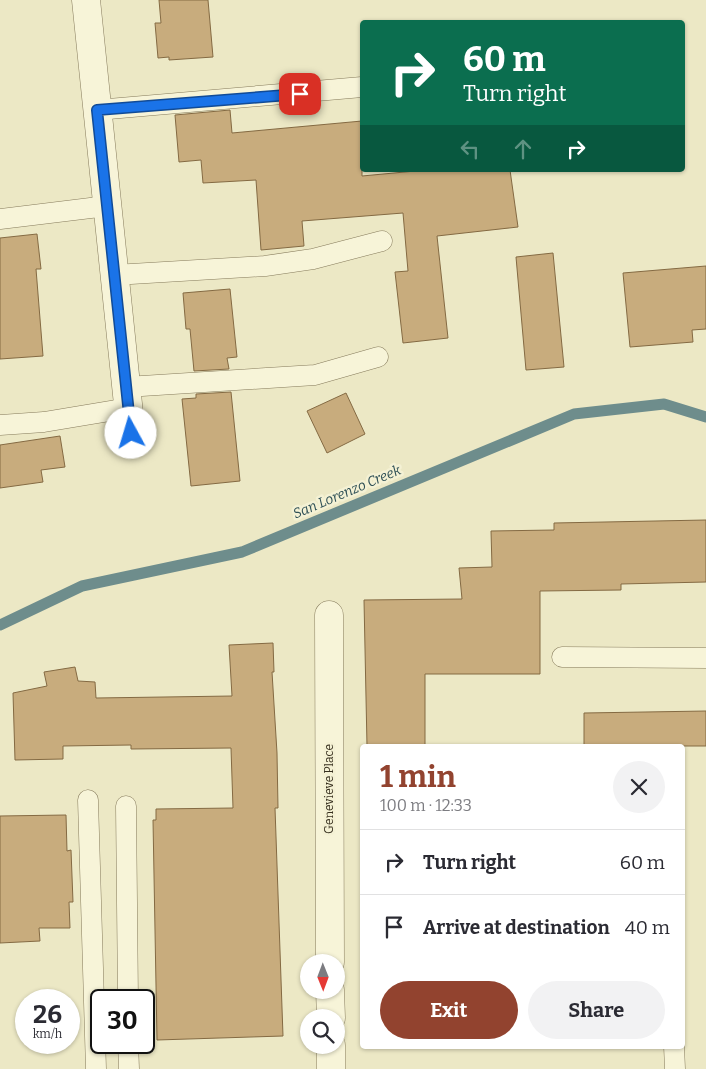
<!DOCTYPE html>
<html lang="en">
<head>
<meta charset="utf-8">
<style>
  body { margin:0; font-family:Bitter,serif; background:#f2f2f3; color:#2b2b33; height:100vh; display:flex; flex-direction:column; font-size:19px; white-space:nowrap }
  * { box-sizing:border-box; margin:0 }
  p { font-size:16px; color:#7c7c81 }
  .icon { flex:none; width:28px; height:28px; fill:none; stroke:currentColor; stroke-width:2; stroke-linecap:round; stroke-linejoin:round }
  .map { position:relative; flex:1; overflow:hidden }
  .drawer { position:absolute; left:360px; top:744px; width:325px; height:305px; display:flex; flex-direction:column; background:#fff; border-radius:5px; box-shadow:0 1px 4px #0004 }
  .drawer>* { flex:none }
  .guide { position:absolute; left:360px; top:20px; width:325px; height:152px; border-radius:5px; box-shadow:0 1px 4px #0004; background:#0b6e4f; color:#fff; overflow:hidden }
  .needle { width:32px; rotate:179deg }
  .tools { position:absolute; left:300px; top:954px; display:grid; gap:10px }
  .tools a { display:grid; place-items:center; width:45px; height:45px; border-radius:50%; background:#fff; box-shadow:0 1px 4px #0004; font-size:25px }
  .speed { position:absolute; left:15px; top:989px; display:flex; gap:10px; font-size:25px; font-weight:700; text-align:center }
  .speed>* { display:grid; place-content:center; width:65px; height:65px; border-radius:50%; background:#fff; box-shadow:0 1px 4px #0004; line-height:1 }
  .speed small { font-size:12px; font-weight:400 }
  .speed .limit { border:2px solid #111; border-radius:8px; background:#fff; color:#111 }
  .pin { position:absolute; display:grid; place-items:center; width:42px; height:42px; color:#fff; margin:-21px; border-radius:10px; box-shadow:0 2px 8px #0006 }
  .me { position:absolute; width:55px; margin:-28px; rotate:354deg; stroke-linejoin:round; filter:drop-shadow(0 0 4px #0008) }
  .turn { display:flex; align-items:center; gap:18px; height:105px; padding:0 20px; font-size:22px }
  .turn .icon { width:65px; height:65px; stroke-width:2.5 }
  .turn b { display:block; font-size:35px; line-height:42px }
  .lanes { display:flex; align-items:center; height:48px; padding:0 20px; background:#0003; justify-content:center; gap:25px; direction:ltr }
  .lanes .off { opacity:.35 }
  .round { display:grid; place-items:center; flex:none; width:52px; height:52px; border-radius:26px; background:#f2f2f3 }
  .summary { display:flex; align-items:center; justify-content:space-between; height:85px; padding:0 20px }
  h1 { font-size:30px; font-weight:700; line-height:38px; color:#92432f }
  .action { display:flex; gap:10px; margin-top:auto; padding:10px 20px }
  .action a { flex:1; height:58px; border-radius:30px; background:#92432f; color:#fff; font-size:20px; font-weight:700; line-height:58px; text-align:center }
  .action a+a { background:#f2f2f3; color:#2b2b33 }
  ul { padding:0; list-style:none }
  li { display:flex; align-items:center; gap:15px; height:65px; padding:0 20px; border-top:1px solid #e1e1e2 }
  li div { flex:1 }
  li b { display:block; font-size:19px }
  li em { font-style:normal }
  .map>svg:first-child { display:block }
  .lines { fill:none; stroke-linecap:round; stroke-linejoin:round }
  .stream { stroke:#6e8d8c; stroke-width:11 }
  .building { fill:#c8ac7d; stroke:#846a43 }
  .lane-casing { stroke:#867b5c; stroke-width:21 }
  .street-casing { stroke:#867b5c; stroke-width:29 }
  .lane { stroke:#f7f4d8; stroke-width:20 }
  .street { stroke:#f7f4d8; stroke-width:28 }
  .route-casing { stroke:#114b97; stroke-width:12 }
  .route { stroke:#1a73e8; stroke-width:9 }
  .labels { text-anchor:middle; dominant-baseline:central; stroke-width:5; stroke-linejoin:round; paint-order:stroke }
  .street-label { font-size:12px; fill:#37301f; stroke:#f4f1d4 }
  .water-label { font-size:14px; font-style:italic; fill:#2f5056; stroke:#f4f1d4 }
</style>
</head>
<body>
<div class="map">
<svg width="706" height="1069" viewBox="0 0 706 1069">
  <rect width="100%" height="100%" fill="#ece8c5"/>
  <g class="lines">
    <polyline class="stream" points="0,625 82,586 242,552 574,414 664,404 706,417"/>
  </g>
  <g class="building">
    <polygon points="159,0 208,0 213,57 169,60 169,57 158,58 155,23 161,23"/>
    <polygon points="230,110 232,133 362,121 362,176 426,170 510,170 518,227 437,236 448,338 403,343 395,272 408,271 403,213 302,221 304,246 261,250 256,180 203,183 201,160 179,162 175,115"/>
    <polygon points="37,234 41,269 36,269 43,356 0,359 0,238"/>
    <polygon points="553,253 564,367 526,370 516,257"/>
    <polygon points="706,266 706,329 692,330 693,342 630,347 623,273"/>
    <polygon points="230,289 237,357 227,358 229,369 194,371 190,329 186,329 183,293"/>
    <polygon points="231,392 240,481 191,486 182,399 196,398 196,394"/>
    <polygon points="346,393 365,434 327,453 307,411"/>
    <polygon points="60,436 65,467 41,470 43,482 0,488 0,445"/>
    <polygon points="706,520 706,582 621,584 621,590 540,591 540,674 425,674 425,746 367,746 364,600 462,599 459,568 492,567 491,531 554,530 554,523"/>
    <polygon points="273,643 274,672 272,672 277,753 278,808 275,808 283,1036 157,1040 153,820 156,820 156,809 233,808 231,748 131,749 131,745 63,746 63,759 15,760 13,693 47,686 44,672 75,667 78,681 95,682 96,698 232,696 229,645"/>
    <polygon points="706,711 706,746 584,746 584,713"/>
    <polygon points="66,815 67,851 71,850 73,902 69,902 70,928 39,928 40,941 0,943 0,816"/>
  </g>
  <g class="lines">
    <g class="lane-casing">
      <g id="lane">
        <polyline points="97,110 362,87"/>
        <polyline points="0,219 107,206"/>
        <polyline points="114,275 265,266 313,259 382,241"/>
        <polyline points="126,387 315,375 378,357"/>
        <polyline points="0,425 44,422 128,408"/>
        <polyline points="562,657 706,658"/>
        <polyline points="88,800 96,1069"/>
        <polyline points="126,806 128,1000"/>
        <polyline points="128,1042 129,1069"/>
        <polyline points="674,1046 675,1069"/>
      </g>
    </g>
    <g class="street-casing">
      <g id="street">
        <polyline points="86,0 131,433"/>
        <polyline points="329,615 330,962"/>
        <polyline points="330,990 331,1018"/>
        <polyline points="331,1045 331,1069"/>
      </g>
    </g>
    <use href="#lane" class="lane"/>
    <use href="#street" class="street"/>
  </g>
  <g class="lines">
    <g class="route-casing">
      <polyline id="route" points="131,433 97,110 300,94"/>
    </g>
    <use href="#route" class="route"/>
  </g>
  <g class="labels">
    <g class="street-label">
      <text transform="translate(329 789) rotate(-90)">Genevieve Place</text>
    </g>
    <g class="water-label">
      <text transform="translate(347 492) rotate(-23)">San Lorenzo Creek</text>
    </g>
  </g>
</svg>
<div class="tools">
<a><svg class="needle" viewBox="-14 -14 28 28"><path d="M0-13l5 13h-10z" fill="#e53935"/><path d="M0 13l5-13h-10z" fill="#7c7c81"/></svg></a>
<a><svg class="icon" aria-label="search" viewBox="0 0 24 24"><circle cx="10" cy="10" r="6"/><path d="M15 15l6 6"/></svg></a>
</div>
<div class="speed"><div>26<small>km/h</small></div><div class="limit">30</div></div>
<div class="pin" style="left:300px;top:94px;background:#d93025"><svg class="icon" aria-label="arrive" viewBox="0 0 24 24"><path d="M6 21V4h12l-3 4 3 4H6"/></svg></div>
<svg class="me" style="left:131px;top:433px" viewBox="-20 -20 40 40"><circle r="19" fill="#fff"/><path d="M0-13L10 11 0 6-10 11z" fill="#1a73e8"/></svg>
<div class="guide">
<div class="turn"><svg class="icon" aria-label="right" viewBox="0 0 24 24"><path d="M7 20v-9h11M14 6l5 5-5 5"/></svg><div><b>60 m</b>Turn right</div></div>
<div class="lanes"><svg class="icon off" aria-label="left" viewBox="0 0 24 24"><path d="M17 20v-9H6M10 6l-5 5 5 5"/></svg><svg class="icon off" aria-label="ahead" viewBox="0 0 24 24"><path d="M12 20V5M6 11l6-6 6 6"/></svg><svg class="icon" aria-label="right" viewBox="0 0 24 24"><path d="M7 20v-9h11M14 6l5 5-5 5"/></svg></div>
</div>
<section class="drawer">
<div class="summary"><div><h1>1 min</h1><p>100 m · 12:33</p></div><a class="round"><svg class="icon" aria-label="close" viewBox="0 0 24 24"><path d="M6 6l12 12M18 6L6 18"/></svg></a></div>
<ul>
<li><svg class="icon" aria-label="right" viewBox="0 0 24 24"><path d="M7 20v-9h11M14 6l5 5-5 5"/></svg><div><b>Turn right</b></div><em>60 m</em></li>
<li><svg class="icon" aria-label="arrive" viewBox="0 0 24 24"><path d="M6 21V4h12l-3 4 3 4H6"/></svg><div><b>Arrive at destination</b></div><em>40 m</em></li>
</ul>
<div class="action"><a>Exit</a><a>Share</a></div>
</section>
</div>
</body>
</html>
